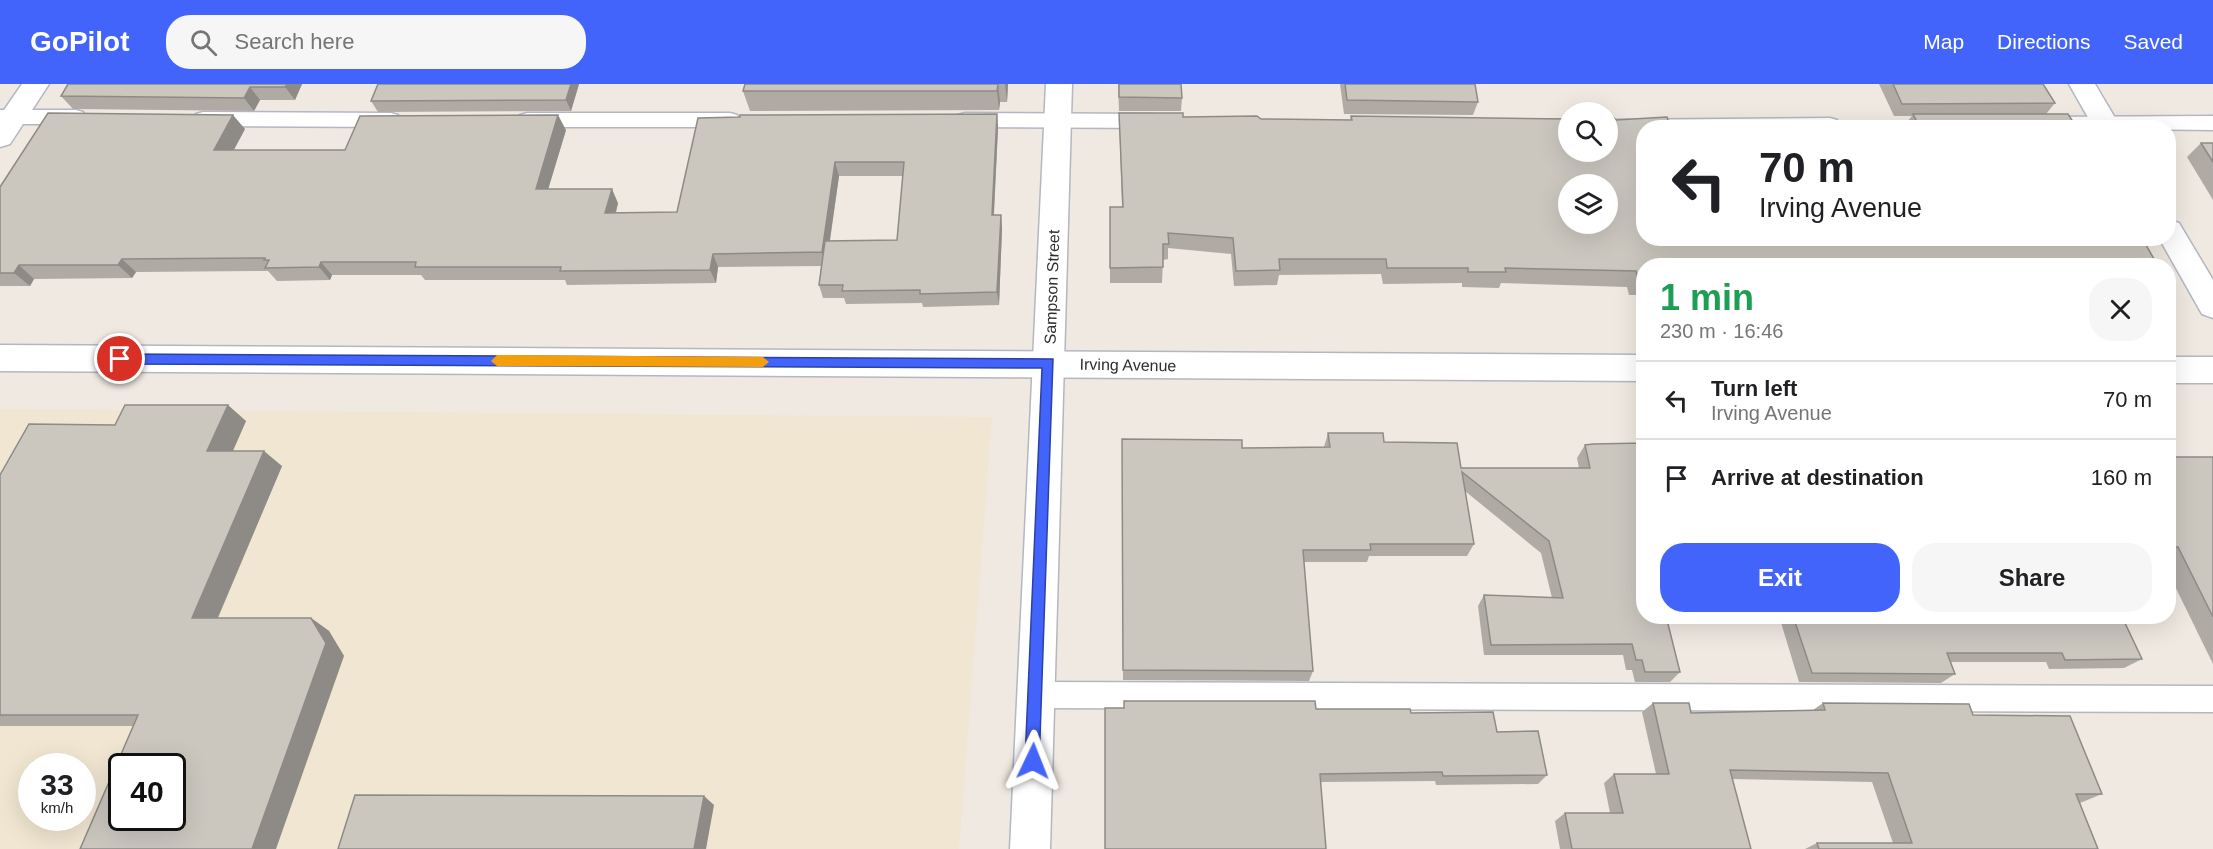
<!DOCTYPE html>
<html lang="en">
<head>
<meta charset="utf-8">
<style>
  body { margin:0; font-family:Helvetica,sans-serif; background:#f6f6f6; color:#202124; height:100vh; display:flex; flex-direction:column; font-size:22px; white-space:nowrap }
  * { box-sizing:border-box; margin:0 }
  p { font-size:20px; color:#757577 }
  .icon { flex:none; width:33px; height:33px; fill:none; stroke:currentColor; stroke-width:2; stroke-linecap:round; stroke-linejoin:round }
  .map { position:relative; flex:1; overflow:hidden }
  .details { position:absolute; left:1636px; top:174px; width:540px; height:366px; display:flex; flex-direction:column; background:#fff; border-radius:24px; box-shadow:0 6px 24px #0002 }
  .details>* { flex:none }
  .guide { position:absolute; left:1636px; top:36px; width:540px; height:126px; border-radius:24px; box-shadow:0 6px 24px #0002; background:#fff; color:#202124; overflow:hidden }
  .fabs { position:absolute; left:1558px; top:18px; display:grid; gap:12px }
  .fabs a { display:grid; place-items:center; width:60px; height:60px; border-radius:50%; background:#fff; box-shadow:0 6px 24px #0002; font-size:30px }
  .speed { position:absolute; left:18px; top:669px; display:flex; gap:12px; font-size:30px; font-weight:700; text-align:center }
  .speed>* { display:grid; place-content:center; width:78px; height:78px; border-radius:50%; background:#fff; box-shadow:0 6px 24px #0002; line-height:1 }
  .speed small { font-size:15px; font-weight:400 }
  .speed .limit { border:3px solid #111; border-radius:9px; background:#fff; color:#111 }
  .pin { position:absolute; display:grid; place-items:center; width:51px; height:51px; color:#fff; margin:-26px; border:3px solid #fff; border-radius:50%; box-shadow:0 2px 6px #0007 }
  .me { position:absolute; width:66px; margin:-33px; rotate:2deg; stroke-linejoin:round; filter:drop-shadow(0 0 4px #0008) }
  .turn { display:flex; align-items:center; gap:21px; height:126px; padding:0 24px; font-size:27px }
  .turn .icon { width:78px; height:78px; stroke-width:2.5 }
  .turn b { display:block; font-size:42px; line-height:51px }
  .round { display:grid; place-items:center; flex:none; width:63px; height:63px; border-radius:24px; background:#f6f6f6 }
  .head { display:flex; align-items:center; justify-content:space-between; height:102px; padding:0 24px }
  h1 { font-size:36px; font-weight:600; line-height:45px; color:#1e9e55 }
  .primary-button { display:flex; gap:12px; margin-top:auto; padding:12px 24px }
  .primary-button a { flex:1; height:69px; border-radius:24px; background:#4264fb; color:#fff; font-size:24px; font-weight:600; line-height:69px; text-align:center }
  .primary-button a+a { background:#f6f6f6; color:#202124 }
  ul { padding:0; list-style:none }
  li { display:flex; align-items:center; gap:18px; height:78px; padding:0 24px; border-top:2px solid #e0e0e0 }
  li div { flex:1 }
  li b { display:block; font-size:22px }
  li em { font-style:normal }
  header { display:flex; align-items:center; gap:36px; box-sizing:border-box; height:84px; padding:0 30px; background:#4264fb; color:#fff }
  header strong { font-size:28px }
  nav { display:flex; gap:33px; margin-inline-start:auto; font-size:21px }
  .search { width:420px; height:54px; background:#f6f6f6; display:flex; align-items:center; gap:15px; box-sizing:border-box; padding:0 21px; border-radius:24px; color:#757577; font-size:22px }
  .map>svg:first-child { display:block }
  .education { fill:#f0e6d1; fill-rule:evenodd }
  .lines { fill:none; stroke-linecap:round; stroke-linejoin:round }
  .lane-casing { stroke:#b4b7c1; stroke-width:3 }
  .street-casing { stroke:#b4b7c1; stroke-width:3 }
  .secondary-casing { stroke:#b4b7c1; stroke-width:3 }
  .lane { fill:#fff; fill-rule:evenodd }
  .street { fill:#fff; fill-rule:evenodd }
  .secondary { fill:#fff; fill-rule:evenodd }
  .wall { fill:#afaba4; fill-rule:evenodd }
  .shaded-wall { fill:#8e8b86 }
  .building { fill:#cbc7bf; stroke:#8e8b86; stroke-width:1.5; fill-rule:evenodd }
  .route { fill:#4264fb; stroke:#2b41a3; stroke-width:1.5 }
  .slow { fill:#f59e0b }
  .labels { text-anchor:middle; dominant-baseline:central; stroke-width:4.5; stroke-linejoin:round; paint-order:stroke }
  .street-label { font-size:16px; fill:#2e2e2e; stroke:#fff }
</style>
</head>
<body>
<header>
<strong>GoPilot</strong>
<div class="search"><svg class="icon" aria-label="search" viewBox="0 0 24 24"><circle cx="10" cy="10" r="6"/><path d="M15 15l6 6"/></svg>Search here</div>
<nav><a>Map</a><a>Directions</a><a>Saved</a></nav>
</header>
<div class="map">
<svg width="2213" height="765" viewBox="0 0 2213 765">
  <rect width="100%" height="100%" fill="#efe9e1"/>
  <path class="education" d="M0 325 992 333 959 765H0ZM32 682H82V734H32ZM122 682H172V734H122Z"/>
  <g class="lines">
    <g class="lane-casing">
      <g id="lane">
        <polygon points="0,26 76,26 83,28 86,33 83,38 76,40 0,40"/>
        <polygon points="203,28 391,29 398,31 401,36 398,41 391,43 203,42 196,40 193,35 196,30"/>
        <polygon points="527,29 730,29 737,31 740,36 737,41 730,43 527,43 520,41 517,36 520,31"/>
        <polygon points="965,29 1153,30 1160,32 1163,37 1160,42 1153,44 965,43 958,41 955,36 958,31"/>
        <polygon points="2213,32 2213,46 2033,44 2031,40 2034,35 2041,33"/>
        <polygon points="1830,34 1837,36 1839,44 1644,44 1644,50 1608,50 1608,36"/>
        <polygon points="1035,598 2213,602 2213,628 1035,624 1026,620 1022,611 1026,602"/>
      </g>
    </g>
    <g class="street-casing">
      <g id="street">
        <polygon points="22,0 49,0 10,60 0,63 0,32"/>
        <polygon points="2069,0 2095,0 2121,44 2094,44"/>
        <polygon points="2169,136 2179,139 2213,196 2213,234 2202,230 2159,154 2169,154"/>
        <polygon points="0,261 1644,271 1644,297 0,287"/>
        <rect x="2169" y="273" width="44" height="26"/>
      </g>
    </g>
    <g class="secondary-casing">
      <polygon id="secondary" points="1046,0 1072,0 1050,765 1010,765"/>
    </g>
    <use href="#lane" class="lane"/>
    <use href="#street" class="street"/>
    <use href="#secondary" class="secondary"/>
  </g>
  <g class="wall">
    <polygon points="68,0 302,0 295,16 260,16 254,27 73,25 61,12"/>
    <polygon points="579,0 571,27 378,28 371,17"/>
    <polygon points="745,0 1008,0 1007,18 1000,18 999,26 750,27 743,7"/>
    <polygon points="1118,0 1182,14 1181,27 1119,27"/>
    <polygon points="1340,0 1475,0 1478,18 1473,31 1344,30"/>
    <polygon points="1879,0 2043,0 2055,19 2046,30 2077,44 1796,44 1800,37 1907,38 1912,32 1894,32"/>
    <polygon points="1119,29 1183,33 1261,35 1350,36 1351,32 1644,182 1644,211 1629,211 1627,203 1501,199 1499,204 1462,203 1462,199 1383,200 1381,190 1279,191 1277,201 1234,202 1231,170 1168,164 1168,175 1163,176 1162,199 1110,199 1110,123 1122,123"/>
    <path d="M997 30 998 44 994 131H1001L1002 145 999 221 923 223 922 219 846 220 844 214H823L819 201 821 182 718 183 716 199 567 201 565 196H425L421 191H332L330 196 277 197 268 187 136 188 132 194 34 195 30 202H0V103L245 45 234 66H345L566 46 548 105 618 119 616 129 677 128 698 34ZM839 92H903L897 156 830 157Z"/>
    <polygon points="2201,59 2213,59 2213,116 2187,73"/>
    <polygon points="246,337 233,367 282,382 218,534 311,534 329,547 344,572 133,642 0,642 0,391 115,341"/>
    <polygon points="1328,349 1384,358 1461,384 1579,384 1577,374 1585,361 1644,532 1680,588 1670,598 1635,598 1632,586 1626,586 1623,571 1484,571 1478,522 1484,511 1552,514 1541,469 1465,407 1474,460 1467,472 1369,472 1367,478 1304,478 1313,587 1309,597 1123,596 1122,368 1242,364 1324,363"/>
    <polygon points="2169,373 2213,373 2213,580 2169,490"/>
    <polygon points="1779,532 2096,532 2098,537 2142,575 2124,584 2049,585 2046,578 1951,578 1955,590 1941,599 1799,598"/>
    <polygon points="1653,619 1691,629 1813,626 1823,619 1973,631 2102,710 2080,719 2098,765 1805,765 1817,759 1893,759 1872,698 1732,695 1751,765 1560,765 1555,737 1565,729 1610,729 1604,699 1614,690 1656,690 1642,628"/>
    <polygon points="1316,625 1411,629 1497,648 1547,691 1538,700 1436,701 1435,697 1321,698"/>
  </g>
  <g class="shaded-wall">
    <polygon points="287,0 302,0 295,16 285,3"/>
    <polygon points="571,0 579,0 571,27 566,16"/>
    <polygon points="998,0 1000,18 999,26 997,7"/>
    <polygon points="1005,0 1008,0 1007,18"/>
    <polygon points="250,3 260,16 254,27 244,14"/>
    <polygon points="997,30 998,44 993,145 992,131"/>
    <polygon points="233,31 245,45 226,80 214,66"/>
    <polygon points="558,31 566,46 544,119 536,105"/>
    <polygon points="835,78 839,92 826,182 822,168"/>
    <polygon points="612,105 618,119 612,142 605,129"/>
    <polygon points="1001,131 1002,145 999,221 997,208"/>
    <polygon points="713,170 718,183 716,199 710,186"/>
    <polygon points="122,175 136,188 132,194 118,181"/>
    <polygon points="321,178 332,191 330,196 319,183"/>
    <polygon points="19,181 34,195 30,202 14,189"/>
    <polygon points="228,321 246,337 226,382 207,367"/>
    <polygon points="264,367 282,382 212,547 192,534"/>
    <polygon points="311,534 329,547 344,572 276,765 252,765"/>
    <polygon points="704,712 714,721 706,765 694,765"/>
  </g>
  <g class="building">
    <polygon points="68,0 287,0 285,3 250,3 244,14 61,12"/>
    <polygon points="378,0 571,0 566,16 371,17"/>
    <polygon points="745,0 998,0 997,7 743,7"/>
    <polygon points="1119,0 1181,0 1182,14 1119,13"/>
    <polygon points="1345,0 1475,0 1478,18 1347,16"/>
    <polygon points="1893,0 2043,0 2055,19 1902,20"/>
    <polygon points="48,29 233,31 214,66 345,66 360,32 558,31 536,105 612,105 605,129 677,128 698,34 740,33 740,31 997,30 992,131 1001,131 997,208 920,210 920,206 842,207 843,201 819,201 825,157 897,156 904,78 835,78 822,168 713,170 710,186 560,187 561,183 415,183 416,178 321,178 319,183 265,184 269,176 264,176 265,174 122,175 118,181 19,181 14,189 0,189 0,103"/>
    <path d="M1119 29H1183V33L1257 32 1261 35 1352 36 1351 32 1569 35V68H1608V33H1613L1616 36 1667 33 1671 44H1644V154H2142L2158 182H1644V196L1638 195 1636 187 1505 184 1506 188H1468V184H1387L1386 175H1279L1280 186 1236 187 1233 154 1168 149 1169 160H1163V183L1110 184V123H1123ZM1569 100H1608V140H1569Z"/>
    <polygon points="1913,30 2068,30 2077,44 1803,44 1800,37 1917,38"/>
    <polygon points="2201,59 2213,59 2213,78"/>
    <path d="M125 321H228L207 367H264L192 534H311L326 559 252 765H80L138 631H0V391L29 340 115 341ZM122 682H172V734H122Z"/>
    <polygon points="1328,349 1383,349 1384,358 1457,359 1461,384 1590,384 1585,361 1593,360 1644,359 1644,532 1666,532 1680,588 1645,588 1642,576 1636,576 1632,560 1491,561 1484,511 1563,514 1549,457 1462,388 1474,460 1370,460 1371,466 1303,466 1313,587 1123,586 1122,355 1242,356 1242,364 1330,363"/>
    <polygon points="2169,373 2213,373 2213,533 2178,463 2169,463"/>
    <polygon points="1793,532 2096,532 2098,537 2124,537 2142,575 2065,576 2062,569 1947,569 1955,590 1812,589"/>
    <polygon points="1124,617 1315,617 1316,625 1410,625 1411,629 1493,628 1497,648 1538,647 1547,691 1443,692 1442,688 1320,690 1326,765 1105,765 1105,624 1124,624"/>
    <polygon points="1653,619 1689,619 1691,629 1825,626 1823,619 1969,620 1973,631 2070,632 2102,710 2076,710 2098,765 1819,765 1817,759 1912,759 1888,689 1730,686 1751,765 1572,765 1565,729 1623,729 1614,690 1669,690"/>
    <polygon points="355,711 704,712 694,765 338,765"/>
  </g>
  <polygon class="route" points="120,270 1053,275 1039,683 1033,685 1028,683 1025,677 1042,284 120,280 113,275"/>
  <polygon class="slow" points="497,271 763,273 769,278 763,283 497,282 491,277"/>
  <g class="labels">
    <g class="street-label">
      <text transform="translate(1052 203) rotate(-88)">Sampson Street</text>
      <text transform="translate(1128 281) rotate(1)">Irving Avenue</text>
    </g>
  </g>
</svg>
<div class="fabs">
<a><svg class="icon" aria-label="search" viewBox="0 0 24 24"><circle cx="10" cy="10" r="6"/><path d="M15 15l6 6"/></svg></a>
<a><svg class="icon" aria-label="layers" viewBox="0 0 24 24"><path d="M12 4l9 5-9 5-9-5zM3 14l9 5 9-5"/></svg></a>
</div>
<div class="speed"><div>33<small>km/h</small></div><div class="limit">40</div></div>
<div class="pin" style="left:120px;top:275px;background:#d93025"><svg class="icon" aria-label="arrive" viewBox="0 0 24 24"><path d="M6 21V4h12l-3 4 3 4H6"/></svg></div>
<svg class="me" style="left:1033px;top:677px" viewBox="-20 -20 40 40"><path d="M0-17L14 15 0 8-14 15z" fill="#4264fb" stroke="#fff" stroke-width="4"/></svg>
<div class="guide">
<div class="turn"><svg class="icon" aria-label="left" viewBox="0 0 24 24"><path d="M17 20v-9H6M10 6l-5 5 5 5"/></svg><div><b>70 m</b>Irving Avenue</div></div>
</div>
<section class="details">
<div class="head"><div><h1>1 min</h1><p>230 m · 16:46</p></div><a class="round"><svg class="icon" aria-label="close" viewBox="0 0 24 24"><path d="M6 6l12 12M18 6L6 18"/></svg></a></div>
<ul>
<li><svg class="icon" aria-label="left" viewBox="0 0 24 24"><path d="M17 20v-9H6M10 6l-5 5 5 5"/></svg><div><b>Turn left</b><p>Irving Avenue</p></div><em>70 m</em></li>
<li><svg class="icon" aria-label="arrive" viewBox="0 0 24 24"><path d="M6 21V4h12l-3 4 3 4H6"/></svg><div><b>Arrive at destination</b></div><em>160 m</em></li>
</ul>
<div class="primary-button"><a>Exit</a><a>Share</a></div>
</section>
</div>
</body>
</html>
